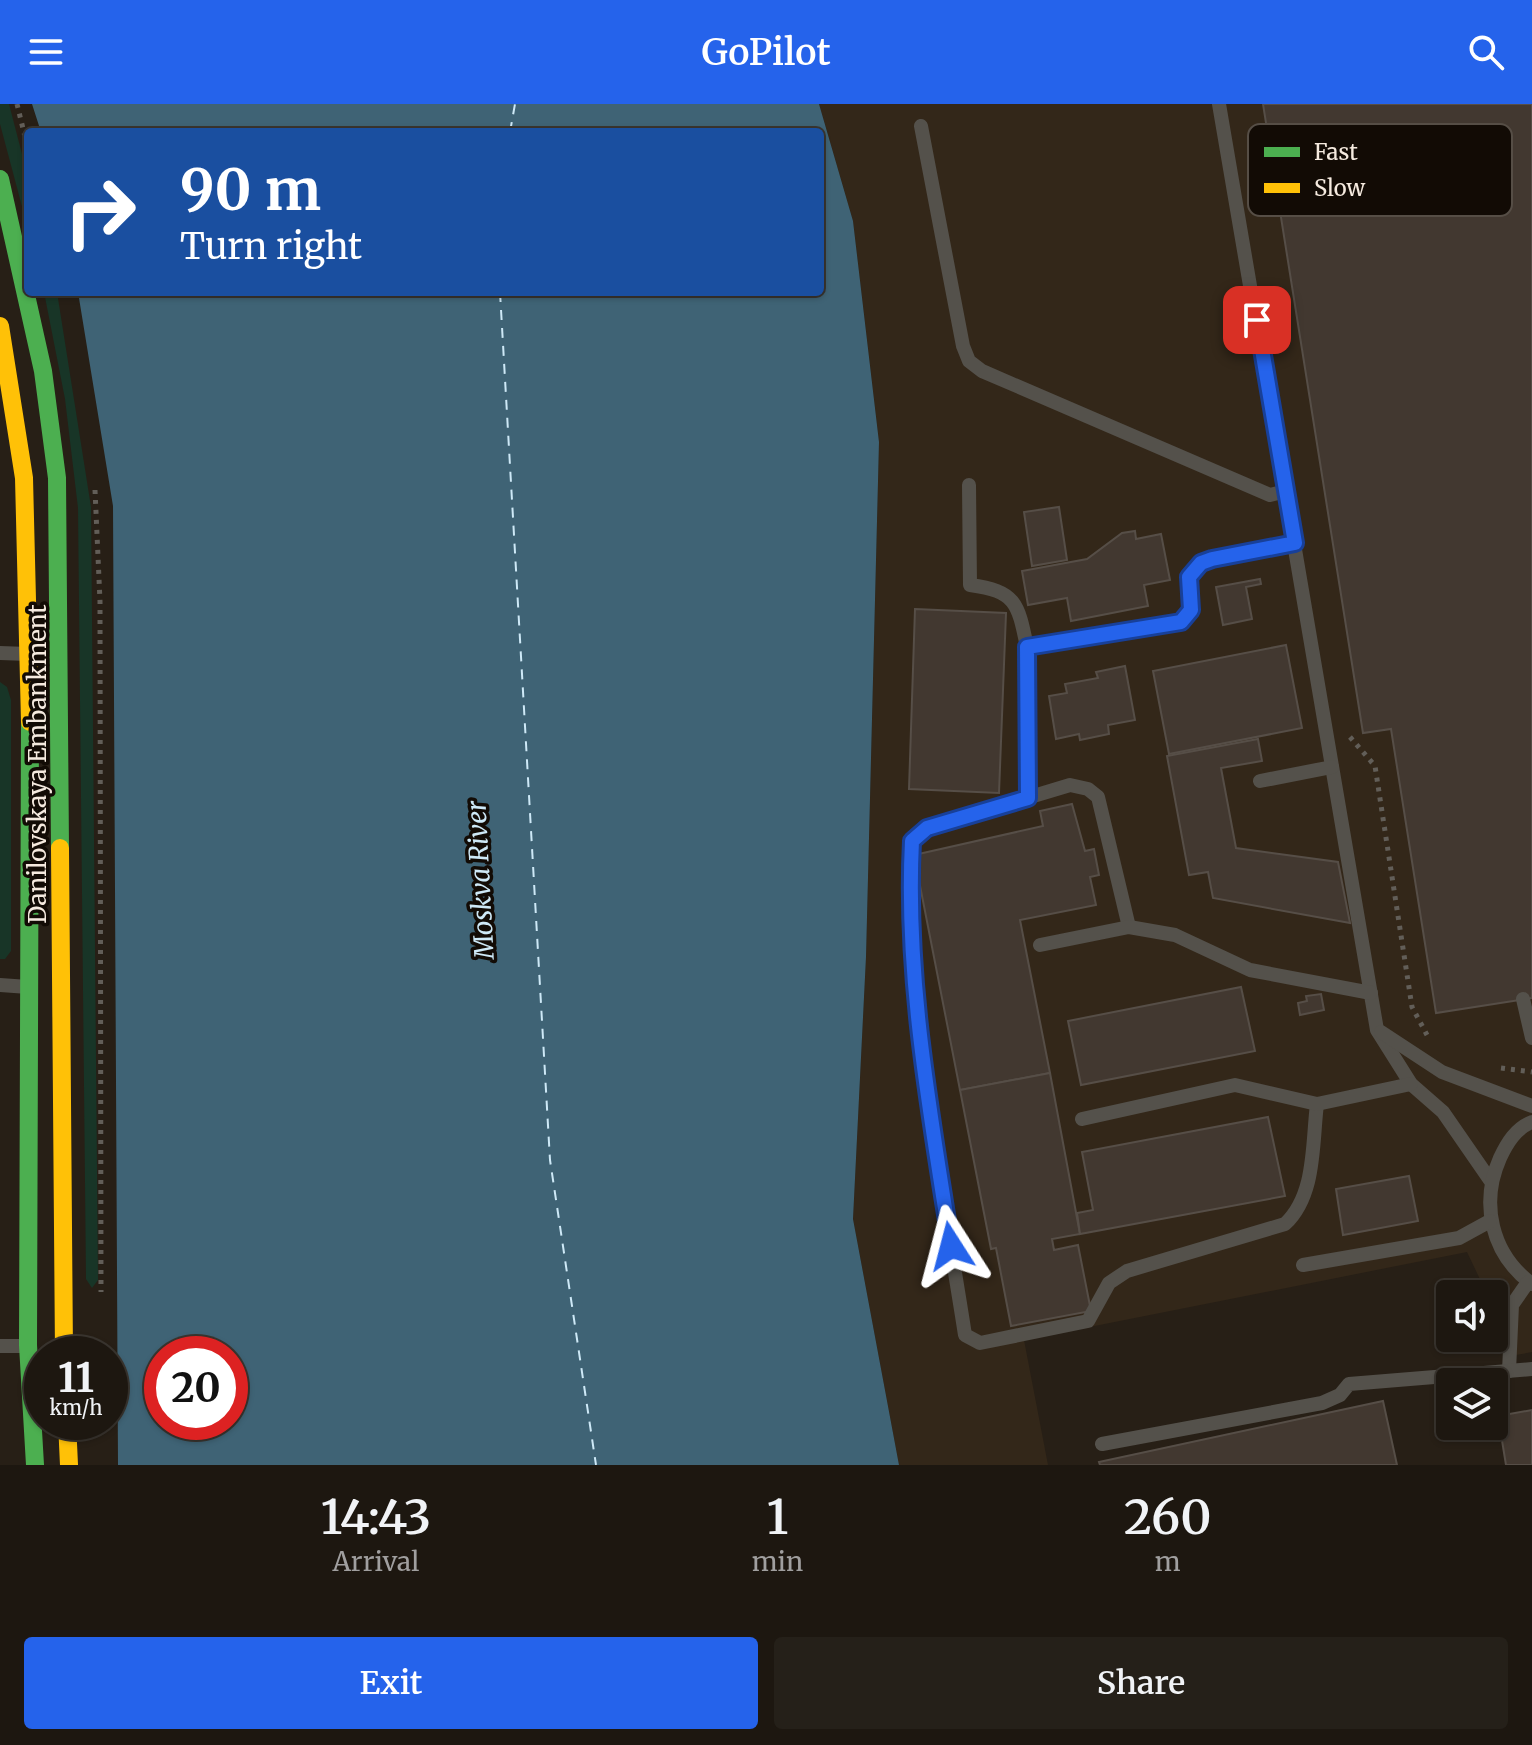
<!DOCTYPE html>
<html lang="en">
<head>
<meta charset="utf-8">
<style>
  body { margin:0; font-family:Merriweather,serif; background:#252019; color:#f1f3f6; height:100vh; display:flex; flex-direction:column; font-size:30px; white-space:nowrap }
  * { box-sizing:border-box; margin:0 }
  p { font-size:26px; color:#a09f9f }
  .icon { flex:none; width:44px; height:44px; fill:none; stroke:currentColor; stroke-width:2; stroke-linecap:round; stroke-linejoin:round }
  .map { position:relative; height:1361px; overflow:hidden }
  .drawer { display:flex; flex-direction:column; background:#1d1710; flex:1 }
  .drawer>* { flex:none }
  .guide { position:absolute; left:24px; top:24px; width:800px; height:168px; border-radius:8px; box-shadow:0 2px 6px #0004,0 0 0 2px #3b3630; background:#1a4fa0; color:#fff; overflow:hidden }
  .fabs { position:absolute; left:1436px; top:1176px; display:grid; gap:16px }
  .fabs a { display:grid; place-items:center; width:72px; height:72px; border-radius:8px; background:#1d1710; box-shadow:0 2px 6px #0004,0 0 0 2px #3b3630; font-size:40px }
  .speed { position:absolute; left:24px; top:1232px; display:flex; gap:16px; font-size:40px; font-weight:700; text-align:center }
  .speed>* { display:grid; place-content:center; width:104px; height:104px; border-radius:50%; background:#1d1710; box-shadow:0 2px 6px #0004,0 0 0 2px #3b3630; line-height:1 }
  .speed small { font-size:20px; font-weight:400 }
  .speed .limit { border:12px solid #d22; background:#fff; color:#111 }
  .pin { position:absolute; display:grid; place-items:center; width:68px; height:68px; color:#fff; margin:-34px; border-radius:16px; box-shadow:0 4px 12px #0006 }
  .me { position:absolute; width:88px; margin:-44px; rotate:351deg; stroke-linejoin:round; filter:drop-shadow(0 0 6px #0008) }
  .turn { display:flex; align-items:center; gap:28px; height:168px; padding:0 24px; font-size:36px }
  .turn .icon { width:104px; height:104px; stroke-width:2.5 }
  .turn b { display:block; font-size:56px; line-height:68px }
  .eta { display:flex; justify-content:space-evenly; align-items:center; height:136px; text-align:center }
  .eta b { font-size:48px; font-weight:600; line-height:56px }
  .action { display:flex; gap:16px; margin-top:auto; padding:16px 24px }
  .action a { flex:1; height:92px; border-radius:8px; background:#2563eb; color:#fff; font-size:32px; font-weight:600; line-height:92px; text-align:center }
  .action a+a { background:#252019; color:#f1f3f6 }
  header { display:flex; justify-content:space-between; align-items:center; height:104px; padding:0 24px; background:#2563eb; color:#fff; font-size:36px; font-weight:600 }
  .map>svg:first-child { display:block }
  .commercial { fill:#332719 }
  .green { fill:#183527 }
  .water { fill:#3f6375; fill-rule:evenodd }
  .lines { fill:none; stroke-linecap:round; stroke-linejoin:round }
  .ferry { stroke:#cee9f7; stroke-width:2; stroke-dasharray:10 8; stroke-linecap:butt }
  .building { fill:#423830; stroke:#564e47; stroke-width:2 }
  .path { stroke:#625e58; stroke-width:5; stroke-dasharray:4 6; stroke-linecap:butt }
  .lane { stroke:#54514b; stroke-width:14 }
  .fast { stroke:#4caf50; stroke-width:18 }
  .slow { stroke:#ffc107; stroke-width:18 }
  .route-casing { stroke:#184099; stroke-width:20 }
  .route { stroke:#2563eb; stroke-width:14 }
  .labels { text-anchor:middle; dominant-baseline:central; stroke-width:7; stroke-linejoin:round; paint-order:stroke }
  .street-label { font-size:24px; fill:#f5eadf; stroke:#120b05 }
  .water-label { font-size:26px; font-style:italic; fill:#cee9f7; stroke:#120b05 }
  .key { fill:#120b05; stroke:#564e46; stroke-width:2 }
  .key-label { font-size:22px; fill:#f5eadf }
</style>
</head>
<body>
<header><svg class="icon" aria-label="menu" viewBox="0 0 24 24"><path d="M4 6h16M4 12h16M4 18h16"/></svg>GoPilot<svg class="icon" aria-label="search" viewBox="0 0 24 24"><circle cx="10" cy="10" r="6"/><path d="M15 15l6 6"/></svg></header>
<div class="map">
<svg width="1532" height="1361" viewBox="0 0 1532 1361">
  <rect width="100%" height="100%" fill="#271f16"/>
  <polygon class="commercial" points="819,0 1532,0 1532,1248 1516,1251 1494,1205 1494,1190 1487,1190 1467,1148 1024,1236 1048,1361 899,1361 853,1115 866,853 879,338 853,117"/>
  <g class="green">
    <polygon points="0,0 9,0 28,73 28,125 0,20"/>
    <polygon points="44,188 57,188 91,403 98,1176 92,1184 86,1175 78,404 65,295"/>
    <polygon points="0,578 7,583 11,596 11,847 5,855 0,855"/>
  </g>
  <path class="water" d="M32 0H819L853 117 879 338 866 853 853 1115 899 1361H118L113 402 78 188H820V28H41ZM162 1250H230V1318H162Z"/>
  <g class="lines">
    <g class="ferry">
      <polyline points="510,28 515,0"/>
      <polyline points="500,188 550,1056 596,1361"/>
    </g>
  </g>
  <g class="building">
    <polygon points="1263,0 1532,0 1532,894 1436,909 1391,625 1363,629"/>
    <polygon points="1059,403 1067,456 1032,462 1024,408"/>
    <polygon points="1135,427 1136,435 1161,430 1170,476 1144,481 1148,502 1071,517 1067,494 1028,501 1022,467 1087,455 1122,429"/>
    <polygon points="1260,475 1261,480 1246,483 1252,515 1223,521 1216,483"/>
    <polygon points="915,505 1006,509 999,689 909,685"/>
    <polygon points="1286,541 1302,624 1169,650 1153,567"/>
    <polygon points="1125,562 1135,616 1108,621 1109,630 1080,636 1079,630 1056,635 1049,592 1067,589 1065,580 1098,574 1096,568"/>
    <polygon points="1258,635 1262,657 1221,664 1236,744 1338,758 1350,819 1213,794 1208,768 1189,771 1167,652"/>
    <polygon points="1072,700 1085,747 1094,745 1099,771 1090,773 1096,801 1020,816 1050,969 960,986 914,751 1043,722 1040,707"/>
    <polygon points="1241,883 1255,947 1081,981 1068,917"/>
    <polygon points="1321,890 1324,906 1300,911 1298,899 1307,897 1306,892"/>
    <polygon points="1050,969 1080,1130 1052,1135 1054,1146 1078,1141 1091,1207 1011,1222 996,1144 991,1145 960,986"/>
    <polygon points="1268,1013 1285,1092 1080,1130 1077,1109 1093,1106 1082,1048"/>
    <polygon points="1409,1072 1418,1117 1343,1131 1336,1085"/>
    <polygon points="1383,1297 1397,1361 1100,1361 1099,1358"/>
    <polygon points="1532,1306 1532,1361 1506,1361 1498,1312"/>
  </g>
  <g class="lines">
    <g class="path">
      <polyline points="17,0 28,45"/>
      <polyline points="95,386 100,497 101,1188"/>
      <polyline points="1350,633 1375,662 1412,903 1427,931"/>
      <polyline points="1501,964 1532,968"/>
    </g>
    <g class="lane">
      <polyline points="1219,0 1377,926 1411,980 1443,1008 1490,1076"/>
      <polyline points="921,22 963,242 969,257 982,267 1270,391 1286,387"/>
      <path d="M969 381 970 481C1016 487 1018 499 1027 543L1028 694"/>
      <polyline points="1027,543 1181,518 1191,506 1189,473 1201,459 1212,455 1295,439"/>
      <polyline points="0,549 28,550"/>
      <polyline points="1260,677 1332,663"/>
      <path d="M1129 823 1098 693 1088 685 1070 681 927 724 912 737C904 902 940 1069 965 1231L980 1239 1088 1217 1109 1179 1127 1167 1285 1120C1316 1091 1312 1040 1317 1000"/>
      <polyline points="1040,841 1129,823 1175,831 1250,866 1371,889"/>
      <polyline points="0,881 28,883"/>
      <polyline points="1523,895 1532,934"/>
      <polyline points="1381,928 1442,968 1532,1002"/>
      <polyline points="1082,1015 1235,981 1317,1000 1411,980"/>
      <path d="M1532 1018C1516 1024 1507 1039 1500 1054 1480 1099 1491 1150 1532 1180"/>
      <polyline points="1303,1161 1459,1134 1490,1117"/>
      <polyline points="0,1242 24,1242"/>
      <polyline points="1509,1267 1512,1201 1528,1178"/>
      <polyline points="1102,1340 1322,1299 1340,1291 1349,1280 1532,1265"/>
    </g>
    <g class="fast">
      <polyline points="0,75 43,267 57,374 60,744"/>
      <polyline points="30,618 28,1241 35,1361"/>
    </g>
    <g class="slow">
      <polyline points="0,222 24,374 30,618"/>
      <polyline points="60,744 64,1250"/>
      <polyline points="67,1318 69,1361"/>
    </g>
  </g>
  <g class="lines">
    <g class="route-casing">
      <path id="route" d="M951 1142C930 1008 905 872 912 737L927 724 1028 694 1027 543 1181 518 1191 506 1189 473 1201 459 1212 455 1295 439 1257 216"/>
    </g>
    <use href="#route" class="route"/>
  </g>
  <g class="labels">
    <g class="street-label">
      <text transform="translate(37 660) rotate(-90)">Danilovskaya Embankment</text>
    </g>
    <g class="water-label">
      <text transform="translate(480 776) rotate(-93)">Moskva River</text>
    </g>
  </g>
  <rect x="1248" y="20" width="264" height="92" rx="12" class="key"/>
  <rect x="1264" y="43" width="36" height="10" fill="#4caf50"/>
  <rect x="1264" y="79" width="36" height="10" fill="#ffc107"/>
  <g class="key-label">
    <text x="1314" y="56">Fast</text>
    <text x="1314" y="92">Slow</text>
  </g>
</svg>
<div class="fabs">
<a><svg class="icon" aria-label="sound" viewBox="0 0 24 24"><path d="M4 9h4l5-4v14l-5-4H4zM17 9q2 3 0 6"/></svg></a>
<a><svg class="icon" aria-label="layers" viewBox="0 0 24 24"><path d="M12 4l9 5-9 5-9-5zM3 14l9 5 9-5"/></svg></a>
</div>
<div class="speed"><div>11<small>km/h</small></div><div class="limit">20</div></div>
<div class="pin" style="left:1257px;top:216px;background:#d93025"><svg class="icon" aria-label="arrive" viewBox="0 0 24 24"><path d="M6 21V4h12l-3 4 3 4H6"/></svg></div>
<svg class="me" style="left:951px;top:1142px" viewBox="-20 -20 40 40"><path d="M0-17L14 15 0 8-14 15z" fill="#2563eb" stroke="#fff" stroke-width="4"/></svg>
<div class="guide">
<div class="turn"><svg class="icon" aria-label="right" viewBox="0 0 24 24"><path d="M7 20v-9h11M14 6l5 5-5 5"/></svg><div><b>90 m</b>Turn right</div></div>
</div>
</div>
<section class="drawer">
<div class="eta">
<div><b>14:43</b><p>Arrival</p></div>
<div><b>1</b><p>min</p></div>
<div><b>260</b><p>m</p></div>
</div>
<div class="action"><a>Exit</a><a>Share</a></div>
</section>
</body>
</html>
